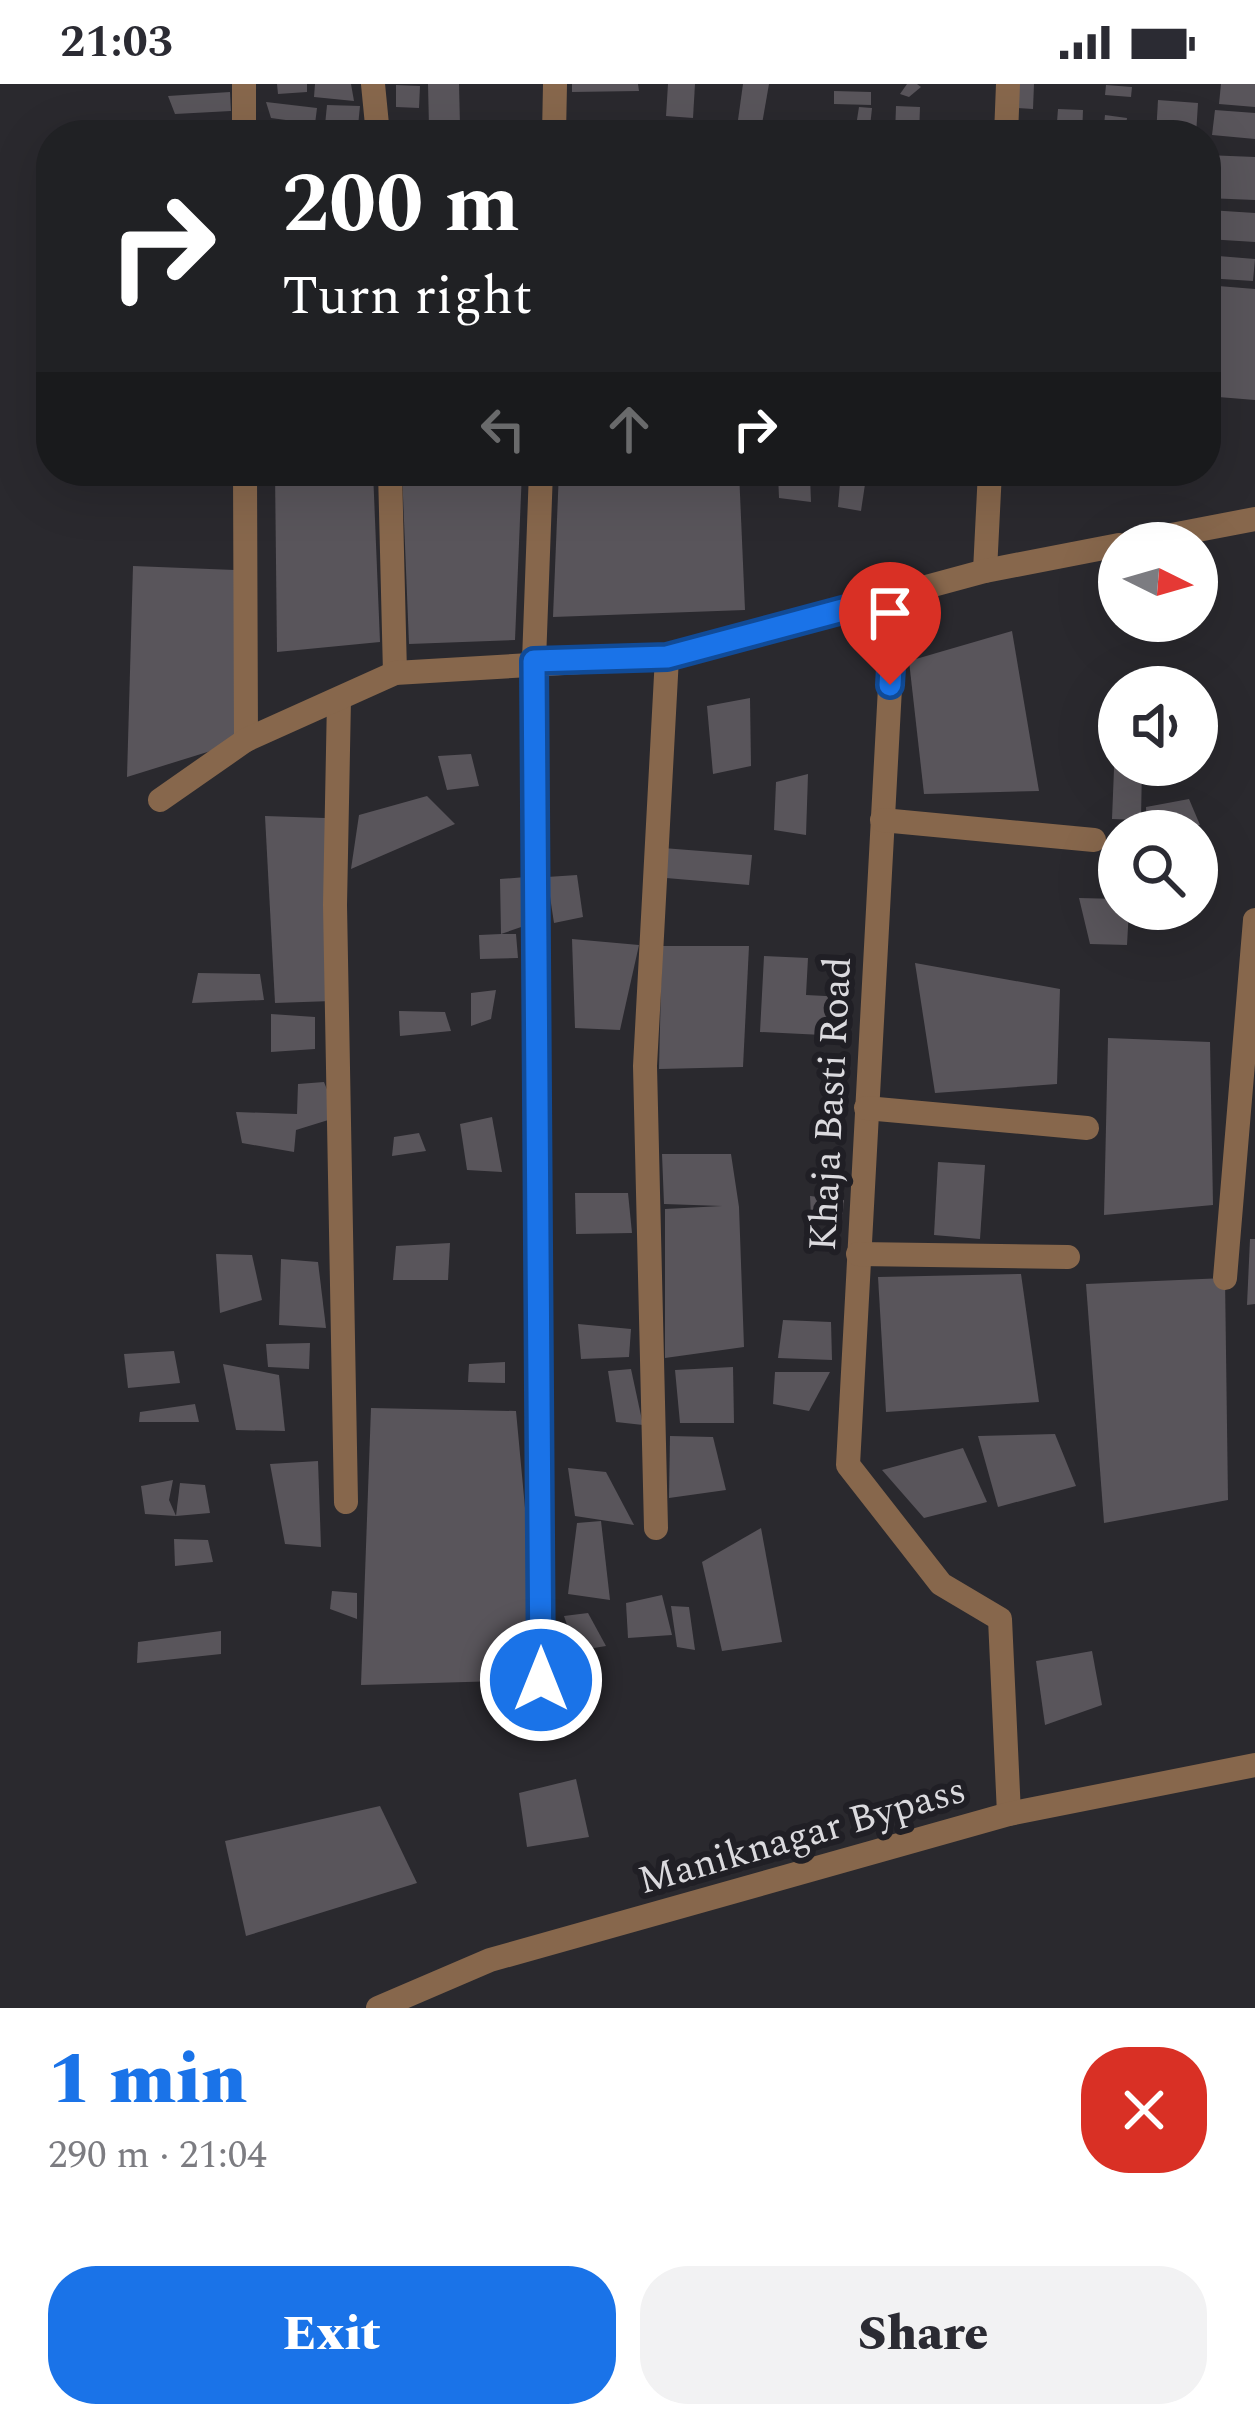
<!DOCTYPE html>
<html lang="en">
<head>
<meta charset="utf-8">
<style>
  body { margin:0; font-family:Spectral,serif; background:#f2f2f3; color:#2b2b33; height:100vh; display:flex; flex-direction:column; font-size:45px; white-space:nowrap }
  * { box-sizing:border-box; margin:0 }
  p { font-size:39px; color:#7c7c81 }
  .icon { flex:none; width:66px; height:66px; fill:none; stroke:currentColor; stroke-width:2; stroke-linecap:round; stroke-linejoin:round }
  .map { position:relative; height:1924px; overflow:hidden }
  .sheet { display:flex; flex-direction:column; background:#fff; flex:1 }
  .sheet>* { flex:none }
  .banner { position:absolute; left:36px; top:36px; width:1185px; height:366px; border-radius:48px; box-shadow:0 12px 48px #0002; background:#202124; color:#fff; overflow:hidden }
  .needle { width:78px; rotate:95deg }
  .controls { position:absolute; left:1098px; top:438px; display:grid; gap:24px }
  .controls a { display:grid; place-items:center; width:120px; height:120px; border-radius:50%; background:#fff; box-shadow:0 12px 48px #0002; font-size:60px }
  .pin { position:absolute; display:grid; place-items:center; width:102px; height:102px; color:#fff; margin:-123px -51px; border-radius:50% 50% 50% 0; rotate:-45deg; box-shadow:0 0 12px #0007 }
  .pin .icon { rotate:45deg }
  .me { position:absolute; width:132px; margin:-66px; rotate:0deg; stroke-linejoin:round; filter:drop-shadow(0 0 9px #0008) }
  .turn { display:flex; align-items:center; gap:42px; height:252px; padding:0 48px; font-size:54px }
  .turn .icon { width:156px; height:156px; stroke-width:2.5 }
  .turn b { display:block; font-size:84px; line-height:102px }
  .lanes { display:flex; align-items:center; height:114px; padding:0 48px; background:#0003; justify-content:center; gap:60px; direction:ltr }
  .lanes .off { opacity:.35 }
  .round { display:grid; place-items:center; flex:none; width:126px; height:126px; border-radius:48px; background:#f2f2f3 }
  .headline { display:flex; align-items:center; justify-content:space-between; height:204px; padding:0 48px }
  h1 { font-size:72px; font-weight:800; line-height:90px; color:#1a73e8 }
  .button { display:flex; gap:24px; margin-top:auto; padding:24px 48px }
  .button a { flex:1; height:138px; border-radius:48px; background:#1a73e8; color:#fff; font-size:48px; font-weight:800; line-height:138px; text-align:center }
  .button a+a { background:#f2f2f3; color:#2b2b33 }
  .status { display:flex; justify-content:space-between; align-items:center; height:84px; padding:0 60px; background:#fff; direction:ltr }
  .status svg { height:33px; fill:currentColor }
  .map>svg:first-child { display:block }
  .building { fill:#59555b }
  .lines { fill:none; stroke-linecap:round; stroke-linejoin:round }
  .minor { stroke:#87674c; stroke-width:24 }
  .route-casing { stroke:#114b97; stroke-width:30 }
  .route { stroke:#1a73e8; stroke-width:21 }
  .labels { text-anchor:middle; dominant-baseline:central; stroke-width:12; stroke-linejoin:round; paint-order:stroke }
  .street-label { font-size:39px; fill:#dbdade; stroke:#201f25 }
</style>
</head>
<body>
<div class="status"><b>21:03</b><svg viewBox="0 0 49 12"><path d="M0 12V9h3v3zM5 12V6h3v6zM10 12V3h3v9zM15 12V0h3v12zM26 1h20v11H26zM47 4h2v5h-2z"/></svg></div>
<div class="map">
<svg width="1255" height="1924" viewBox="0 0 1255 1924">
  <rect width="100%" height="100%" fill="#2a292e"/>
  <g class="building">
    <polygon points="277,0 307,0 307,8 278,10"/>
    <polygon points="315,0 351,0 354,17 314,13"/>
    <polygon points="428,0 459,0 460,42 429,43"/>
    <polygon points="572,0 638,0 639,7 572,8"/>
    <polygon points="668,0 695,0 693,34 666,32"/>
    <polygon points="743,0 769,0 762,40 738,36"/>
    <polygon points="907,0 917,0 921,3 909,13 900,10"/>
    <polygon points="1019,0 1034,0 1033,25 1017,24"/>
    <polygon points="1221,0 1255,0 1255,23 1219,20"/>
    <polygon points="396,1 420,2 419,24 396,23"/>
    <polygon points="1106,1 1132,3 1131,13 1105,11"/>
    <polygon points="834,7 871,8 871,21 834,20"/>
    <polygon points="230,8 231,27 175,30 168,12"/>
    <polygon points="1158,16 1198,19 1196,51 1156,51"/>
    <polygon points="266,18 317,24 315,40 271,34"/>
    <polygon points="327,21 360,22 358,42 325,41"/>
    <polygon points="896,22 920,23 919,51 895,51"/>
    <polygon points="859,23 872,24 870,43 856,42"/>
    <polygon points="1058,25 1083,26 1082,51 1056,51"/>
    <polygon points="1215,26 1255,29 1255,55 1212,51"/>
    <polygon points="1105,31 1127,34 1125,51 1103,51"/>
    <polygon points="228,44 228,51 159,51 156,45"/>
    <polygon points="1206,71 1255,73 1255,116 1206,114"/>
    <polygon points="1209,126 1255,129 1255,158 1207,155"/>
    <polygon points="1206,171 1255,175 1253,197 1206,194"/>
    <polygon points="1206,201 1255,205 1255,316 1206,312"/>
    <polygon points="275,387 373,387 380,558 277,568"/>
    <polygon points="402,387 522,387 515,556 409,560"/>
    <polygon points="559,387 739,387 745,526 553,533"/>
    <polygon points="841,387 867,387 861,427 838,423"/>
    <polygon points="778,390 810,392 811,418 779,414"/>
    <polygon points="133,482 235,486 246,656 127,693"/>
    <polygon points="1012,547 1039,707 924,710 909,577"/>
    <polygon points="750,614 751,682 713,690 707,622"/>
    <polygon points="1115,660 1119,681 1142,681 1141,736 1112,735"/>
    <polygon points="471,670 479,702 447,706 438,672"/>
    <polygon points="808,690 806,751 774,746 776,698"/>
    <polygon points="427,712 455,740 351,785 359,731"/>
    <polygon points="1189,715 1200,741 1147,747 1146,723"/>
    <polygon points="265,732 325,734 332,917 275,919"/>
    <polygon points="1204,755 1200,801 1197,800 1197,756"/>
    <polygon points="663,764 752,771 749,801 666,794"/>
    <polygon points="577,791 583,833 554,839 547,793"/>
    <polygon points="526,793 527,841 501,850 516,850 518,874 480,875 479,851 501,850 500,795"/>
    <polygon points="1079,814 1119,815 1119,825 1129,825 1127,861 1090,860"/>
    <polygon points="1140,825 1197,825 1197,828 1142,834"/>
    <polygon points="572,855 639,861 620,946 575,944"/>
    <polygon points="662,862 749,862 743,983 659,985"/>
    <polygon points="764,872 808,874 806,911 845,913 843,952 760,948"/>
    <polygon points="915,879 1060,905 1057,1000 935,1009"/>
    <polygon points="198,889 260,890 264,916 192,919"/>
    <polygon points="496,906 491,935 471,942 471,909"/>
    <polygon points="399,927 445,928 451,947 400,952"/>
    <polygon points="271,930 315,933 315,965 271,968"/>
    <polygon points="1108,954 1210,958 1213,1121 1104,1131"/>
    <polygon points="324,998 338,1033 296,1046 294,1068 242,1059 236,1028 297,1030 298,1000"/>
    <polygon points="492,1033 502,1088 467,1086 460,1040"/>
    <polygon points="419,1049 426,1067 392,1072 394,1053"/>
    <polygon points="662,1070 731,1070 739,1123 744,1263 665,1274 665,1125 722,1122 664,1120"/>
    <polygon points="938,1078 985,1081 980,1155 934,1151"/>
    <polygon points="575,1109 628,1109 632,1149 576,1150"/>
    <polygon points="810,1112 844,1116 842,1138 811,1132"/>
    <polygon points="1250,1155 1255,1155 1255,1220 1247,1221"/>
    <polygon points="450,1159 448,1196 393,1196 396,1162"/>
    <polygon points="216,1170 252,1171 262,1216 220,1229"/>
    <polygon points="281,1175 318,1178 326,1244 279,1241"/>
    <polygon points="1021,1190 1039,1318 886,1328 878,1193"/>
    <polygon points="1225,1194 1228,1416 1104,1439 1086,1200"/>
    <polygon points="783,1236 831,1238 832,1276 778,1274"/>
    <polygon points="578,1240 631,1245 629,1273 581,1275"/>
    <polygon points="310,1259 309,1285 268,1283 266,1260"/>
    <polygon points="174,1267 180,1299 128,1304 124,1270"/>
    <polygon points="505,1278 505,1299 468,1298 469,1280"/>
    <polygon points="223,1280 279,1291 285,1347 236,1346"/>
    <polygon points="733,1283 734,1339 680,1339 675,1286"/>
    <polygon points="631,1285 643,1341 616,1338 608,1287"/>
    <polygon points="775,1288 830,1288 809,1327 773,1320"/>
    <polygon points="195,1320 199,1338 139,1338 140,1328"/>
    <polygon points="371,1324 516,1327 541,1596 361,1601"/>
    <polygon points="1055,1350 1076,1402 998,1423 978,1352"/>
    <polygon points="670,1352 713,1353 726,1406 669,1414"/>
    <polygon points="963,1364 987,1418 924,1434 882,1386"/>
    <polygon points="318,1377 321,1463 285,1460 270,1380"/>
    <polygon points="568,1384 606,1388 634,1441 575,1432"/>
    <polygon points="173,1396 169,1416 176,1432 145,1430 141,1402"/>
    <polygon points="180,1399 205,1401 210,1429 176,1432"/>
    <polygon points="601,1437 610,1516 568,1510 577,1439"/>
    <polygon points="761,1444 782,1558 722,1567 702,1478"/>
    <polygon points="174,1455 208,1456 213,1478 175,1482"/>
    <polygon points="332,1507 357,1509 357,1535 330,1525"/>
    <polygon points="662,1511 672,1551 628,1554 626,1519"/>
    <polygon points="671,1522 689,1523 695,1566 677,1563"/>
    <polygon points="588,1529 606,1562 576,1567 564,1532"/>
    <polygon points="221,1547 221,1570 137,1579 138,1558"/>
    <polygon points="1092,1567 1102,1621 1045,1641 1036,1577"/>
    <polygon points="576,1695 589,1753 527,1763 519,1709"/>
    <polygon points="380,1722 417,1799 246,1852 225,1757"/>
  </g>
  <g class="lines">
    <g class="minor">
      <polyline points="244,0 244,51"/>
      <polyline points="373,0 378,51"/>
      <polyline points="554,51 555,0"/>
      <polyline points="1006,51 1008,0"/>
      <polyline points="245,387 246,656"/>
      <polyline points="390,387 395,589"/>
      <polyline points="1130,459 1255,435"/>
      <polyline points="985,487 990,387"/>
      <polyline points="895,511 848,1381 941,1500 1000,1535 1009,1730"/>
      <polyline points="339,615 335,821 346,1418"/>
      <polyline points="160,716 246,656 395,589 667,573 985,487 1119,461"/>
      <polyline points="882,736 1094,756"/>
      <polyline points="866,1024 1087,1044"/>
      <polyline points="858,1170 1068,1173"/>
      <polyline points="1225,1194 1255,836"/>
      <polyline points="656,1444 645,982 667,573"/>
      <polyline points="541,1596 534,577 541,387"/>
      <polyline points="378,1924 490,1876 1009,1730 1255,1681"/>
    </g>
  </g>
  <g class="lines">
    <g class="route-casing">
      <polyline id="route" points="541,1596 534,577 667,573 895,512 890,601"/>
    </g>
    <use href="#route" class="route"/>
  </g>
  <g class="labels">
    <g class="street-label">
      <text transform="translate(831 1020) rotate(-87)">Khaja Basti Road</text>
      <text transform="translate(802 1752) rotate(-16)">Maniknagar Bypass</text>
    </g>
  </g>
</svg>
<div class="controls">
<a><svg class="needle" viewBox="-14 -14 28 28"><path d="M0-13l5 13h-10z" fill="#e53935"/><path d="M0 13l5-13h-10z" fill="#7c7c81"/></svg></a>
<a><svg class="icon" aria-label="sound" viewBox="0 0 24 24"><path d="M4 9h4l5-4v14l-5-4H4zM17 9q2 3 0 6"/></svg></a>
<a><svg class="icon" aria-label="search" viewBox="0 0 24 24"><circle cx="10" cy="10" r="6"/><path d="M15 15l6 6"/></svg></a>
</div>
<div class="pin" style="left:890px;top:601px;background:#d93025"><svg class="icon" aria-label="arrive" viewBox="0 0 24 24"><path d="M6 21V4h12l-3 4 3 4H6"/></svg></div>
<svg class="me" style="left:541px;top:1596px" viewBox="-20 -20 40 40"><circle r="17" fill="#1a73e8" stroke="#fff" stroke-width="3"/><path d="M0-11L8 9 0 5-8 9z" fill="#fff"/></svg>
<div class="banner">
<div class="turn"><svg class="icon" aria-label="right" viewBox="0 0 24 24"><path d="M7 20v-9h11M14 6l5 5-5 5"/></svg><div><b>200 m</b>Turn right</div></div>
<div class="lanes"><svg class="icon off" aria-label="left" viewBox="0 0 24 24"><path d="M17 20v-9H6M10 6l-5 5 5 5"/></svg><svg class="icon off" aria-label="ahead" viewBox="0 0 24 24"><path d="M12 20V5M6 11l6-6 6 6"/></svg><svg class="icon" aria-label="right" viewBox="0 0 24 24"><path d="M7 20v-9h11M14 6l5 5-5 5"/></svg></div>
</div>
</div>
<section class="sheet">
<div class="headline"><div><h1>1 min</h1><p>290 m · 21:04</p></div><a class="round" style="background:#d93025;color:#fff"><svg class="icon" aria-label="close" viewBox="0 0 24 24"><path d="M6 6l12 12M18 6L6 18"/></svg></a></div>
<div class="button"><a>Exit</a><a>Share</a></div>
</section>
</body>
</html>
